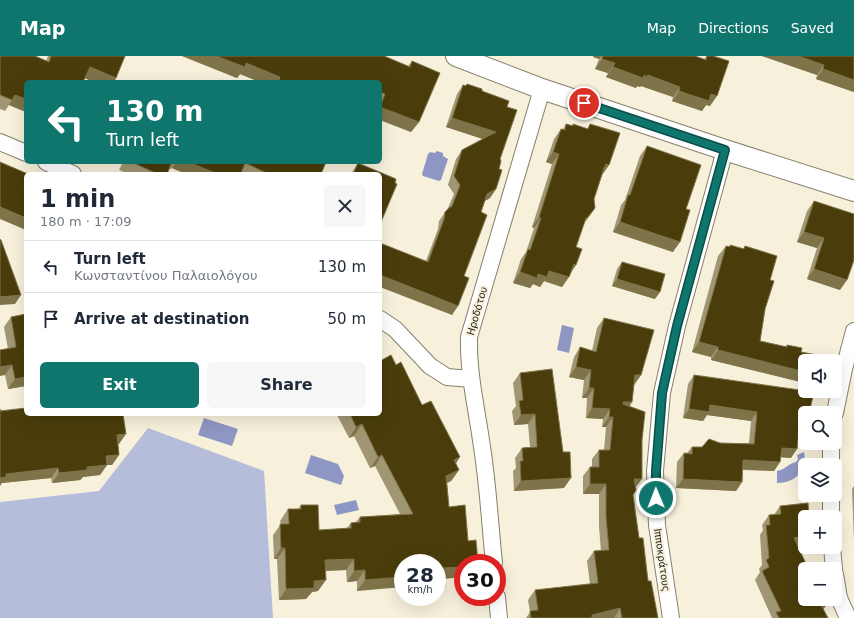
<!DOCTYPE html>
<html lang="en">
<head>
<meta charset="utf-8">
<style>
  body { margin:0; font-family:"DejaVu Sans",sans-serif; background:#f6f6f7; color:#1f2937; height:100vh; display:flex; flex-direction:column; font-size:15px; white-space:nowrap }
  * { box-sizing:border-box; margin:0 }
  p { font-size:13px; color:#747a83 }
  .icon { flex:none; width:22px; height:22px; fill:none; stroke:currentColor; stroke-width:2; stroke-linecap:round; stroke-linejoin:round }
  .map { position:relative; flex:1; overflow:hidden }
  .sheet { position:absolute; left:24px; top:116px; width:358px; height:244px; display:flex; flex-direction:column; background:#fff; border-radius:6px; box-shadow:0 4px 16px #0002 }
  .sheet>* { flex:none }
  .guide { position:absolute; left:24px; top:24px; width:358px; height:84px; border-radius:6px; box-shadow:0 4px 16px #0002; background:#0f766e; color:#fff; overflow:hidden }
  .buttons { position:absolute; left:798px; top:298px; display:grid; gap:8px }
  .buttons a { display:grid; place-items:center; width:44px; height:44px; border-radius:6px; background:#fff; box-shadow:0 4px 16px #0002; font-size:20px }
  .speed { position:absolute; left:394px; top:498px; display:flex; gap:8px; font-size:20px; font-weight:700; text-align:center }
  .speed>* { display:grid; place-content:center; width:52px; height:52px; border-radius:50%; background:#fff; box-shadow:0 4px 16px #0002; line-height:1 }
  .speed small { font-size:10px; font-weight:400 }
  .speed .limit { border:6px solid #d22; background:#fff; color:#111 }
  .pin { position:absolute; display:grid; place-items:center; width:34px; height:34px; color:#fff; margin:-17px; border:2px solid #fff; border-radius:50%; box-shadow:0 1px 4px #0007 }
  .me { position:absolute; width:44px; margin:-22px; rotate:359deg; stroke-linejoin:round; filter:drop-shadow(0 0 3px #0008) }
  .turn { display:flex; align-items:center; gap:14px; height:84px; padding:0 16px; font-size:18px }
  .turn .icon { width:52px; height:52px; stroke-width:2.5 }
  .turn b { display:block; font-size:28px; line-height:34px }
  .round { display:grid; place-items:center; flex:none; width:42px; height:42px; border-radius:6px; background:#f6f6f7 }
  .head { display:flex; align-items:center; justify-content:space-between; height:68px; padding:0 16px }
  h1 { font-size:24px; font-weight:700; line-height:30px }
  .button { display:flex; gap:8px; margin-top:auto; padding:8px 16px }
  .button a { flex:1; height:46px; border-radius:6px; background:#0f766e; color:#fff; font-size:16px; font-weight:700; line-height:46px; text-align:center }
  .button a+a { background:#f6f6f7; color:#1f2937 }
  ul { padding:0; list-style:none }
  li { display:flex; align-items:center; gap:12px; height:52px; padding:0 16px; border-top:1px solid #e0e1e3 }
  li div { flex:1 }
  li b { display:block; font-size:15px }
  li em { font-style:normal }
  header { display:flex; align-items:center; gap:24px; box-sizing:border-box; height:56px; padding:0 20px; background:#0f766e; color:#fff }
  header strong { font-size:19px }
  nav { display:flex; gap:22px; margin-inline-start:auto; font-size:14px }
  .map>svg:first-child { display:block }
  .green { fill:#b6bddb }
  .water { fill:#8e96c3 }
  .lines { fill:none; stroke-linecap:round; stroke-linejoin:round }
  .minor-casing { stroke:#86806c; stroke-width:18 }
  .tertiary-casing { stroke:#86806c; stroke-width:22 }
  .minor { stroke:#fff; stroke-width:16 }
  .tertiary { stroke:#fff; stroke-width:20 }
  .wall { fill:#a09673 }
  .shaded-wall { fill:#7e7349 }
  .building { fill:#4a3d0b; stroke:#7e7349 }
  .route-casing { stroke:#0a4d48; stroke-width:10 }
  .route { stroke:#0f766e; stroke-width:7 }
  .labels { text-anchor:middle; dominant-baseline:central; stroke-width:4; stroke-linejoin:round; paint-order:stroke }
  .street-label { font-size:10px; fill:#1c1912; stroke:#f7f0db }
</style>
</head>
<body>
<header>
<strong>Map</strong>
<nav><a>Map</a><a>Directions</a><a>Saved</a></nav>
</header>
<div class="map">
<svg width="854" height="562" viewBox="0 0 854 562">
  <rect width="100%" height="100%" fill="#f7f0db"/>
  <polygon class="green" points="148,372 264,415 273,562 0,562 0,446 99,435"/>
  <g class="water">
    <polygon points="437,95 443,97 443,100 448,103 441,124 439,125 423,120 422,118 428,98 430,96 435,97"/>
    <polygon points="562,269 574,272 569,297 557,294"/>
    <polygon points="204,362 238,373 232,390 198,379"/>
    <path d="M804 396C808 415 795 427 777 427V415C785 414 789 407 796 406L798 403 797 399Z"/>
    <polygon points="311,399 338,408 344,420 341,429 305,417"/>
    <polygon points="356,444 359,454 337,459 334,449"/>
  </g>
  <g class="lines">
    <g class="minor-casing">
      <g id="minor">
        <polyline points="0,86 26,97"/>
        <polyline points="46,106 73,118"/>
        <polyline points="380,263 395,273 430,310 447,321 471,323"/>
        <polyline points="835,357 844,313 854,275"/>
        <polyline points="831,409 831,387"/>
        <polyline points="831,439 831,461"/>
        <polyline points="832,491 834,513"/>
        <path d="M494 507C490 468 488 429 482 391 477 354 468 318 469 281L542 33"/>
        <polyline points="835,518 839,542 848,562"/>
        <polyline points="497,541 499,562"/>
        <polyline points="671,562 657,469 655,415 662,337 677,270 725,94"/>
      </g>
    </g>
    <g class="tertiary-casing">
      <polyline id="tertiary" points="456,0 542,33 725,94 854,135"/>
    </g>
    <use href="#minor" class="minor"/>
    <use href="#tertiary" class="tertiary"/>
  </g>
  <g class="wall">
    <polygon points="0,0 46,5 48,0 125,0 116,22 114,26 94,26 85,22 26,26 26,56 9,49 5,55 0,53"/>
    <polygon points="182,0 384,0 408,10 412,5 419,66 411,76 380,64 380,26 260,26 240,18 237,22"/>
    <polygon points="594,0 695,0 704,3 707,0 713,0 710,50 706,49 702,55 672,45 673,41 641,30 640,31 637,30 636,32 606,21 608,17 595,13 599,3 593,1"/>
    <polygon points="762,0 854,0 854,36 816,23 817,19"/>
    <polygon points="467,28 482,35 507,51 496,133 490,142 485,145 481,156 464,220 452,259 426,205 438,173 439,165 448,152 454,138 448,129 456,103 462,94 483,83 446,71 457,38 463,29 465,30"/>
    <polygon points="566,68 572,70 573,68 587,73 590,68 609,109 602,119 594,143 595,152 584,167 576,191 576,209 562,231 544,225 540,231 533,228 530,232 513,227 521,203 526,196 534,172 532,171 552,108 546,106 554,83 561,73 563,73"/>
    <polygon points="647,90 686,153 673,196 613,176 621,149 625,144 640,100"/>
    <polygon points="123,106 326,106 321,118 186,118 172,112 171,113 169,113 167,118 129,118 119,114"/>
    <polygon points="358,107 380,118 351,118"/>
    <polygon points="814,145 840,234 807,223 817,192 797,186 807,155"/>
    <polygon points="730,189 743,193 745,190 770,224 760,285 786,291 787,289 801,296 805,305 805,327 711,304 711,301 692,296 718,200 726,190 729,191"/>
    <polygon points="622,206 655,243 612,230 617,213"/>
    <polygon points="11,261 26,330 8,333 5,319 8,293 4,271"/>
    <polygon points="604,262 641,319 634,329 630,351 635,432 633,439 639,482 648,525 658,562 526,562 530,556 528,544 535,534 590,528 587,505 594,495 601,495 599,471 599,438 583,438 583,420 590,411 592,411 592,403 599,394 604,394 606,371 602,371 603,363 586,362 587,342 582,342 584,324 569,321 574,301 580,291 592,295 597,272"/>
    <polygon points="396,309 422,349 460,401 456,407 459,414 451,425 447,427 449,451 463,521 444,523 437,542 415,544 415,541 437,541 437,507 357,535 357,525 347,526 346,514 326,515 318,535 312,536 306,543 279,544 277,503 274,503 273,479 281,468 280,465 288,453 298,453 301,449 319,474 347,472 351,467 356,466 360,461 400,458 375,410 370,412 354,380 349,382 337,359 337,358 380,358"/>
    <polygon points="520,317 564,432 514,435 513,415 516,412 515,402 522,392 530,391 528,368 514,369 512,355 516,350 513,327"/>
    <polygon points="694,319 810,353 807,357 805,357 804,362 801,362 791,402 781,401 780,406 774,415 743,414 742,426 736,435 676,432 677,406 684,397 687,397 692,391 702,391 749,387 751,365 707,359 703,365 683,362 688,328"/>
    <polygon points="0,355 119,388 118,388 119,399 112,409 107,409 100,419 83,421 80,424 52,427 51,422 2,427"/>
    <polygon points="854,430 854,485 852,433"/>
    <polygon points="780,450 802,490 798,490 823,554 828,562 772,562 755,524 760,516 759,513 762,509 760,479 763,474 762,469 769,459 774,459"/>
  </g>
  <g class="shaded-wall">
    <polygon points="182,0 216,0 246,7 280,21 277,26 260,26 240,18 237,22"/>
    <polygon points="594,0 601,0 599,3 593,1"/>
    <polygon points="762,0 798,0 824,9 817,19"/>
    <polygon points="602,3 615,7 608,17 595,13"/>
    <polygon points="90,11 116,22 114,26 94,26 82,21"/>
    <polygon points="613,11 644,19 648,19 680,31 673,41 641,30 640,31 637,30 636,32 606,21"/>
    <polygon points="823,13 854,24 854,36 816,23"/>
    <polygon points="317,24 322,26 315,26"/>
    <polygon points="679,35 711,38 717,40 710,50 706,49 702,55 672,45"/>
    <polygon points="15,39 26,43 26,56 9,49"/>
    <polygon points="380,51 419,66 411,76 380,64"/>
    <polygon points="452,62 496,76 489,85 446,71"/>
    <polygon points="553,96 559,98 552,108 546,106"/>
    <polygon points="176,106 188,106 218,118 186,118 172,112"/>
    <polygon points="606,108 609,109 602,119 599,118"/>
    <polygon points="496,133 490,142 481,147 487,138"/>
    <polygon points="0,151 26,162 26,174 0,163"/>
    <polygon points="595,152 588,162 580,172 586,162"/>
    <polygon points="539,161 541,162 534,172 532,171"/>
    <polygon points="620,166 680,186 673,196 613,176"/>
    <polygon points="804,176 824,182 817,192 797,186"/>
    <polygon points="574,208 576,209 569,219"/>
    <polygon points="814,213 847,224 840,234 807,223"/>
    <polygon points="549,215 569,221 562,231 544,225 540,231 533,228 530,232 513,227 520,216 538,218"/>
    <polygon points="380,219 458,250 452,259 380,231"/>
    <polygon points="617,223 660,236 655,243 612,230"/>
    <polygon points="21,239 15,248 0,249 0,241"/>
    <polygon points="699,286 718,291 711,301 692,296"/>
    <polygon points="718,294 805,316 805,327 711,304"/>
    <polygon points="12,309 5,319 0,320 0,311"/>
    <polygon points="576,311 591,314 584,324 569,321"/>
    <polygon points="635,319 641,319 634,329"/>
    <polygon points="26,321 26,330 8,333 15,323"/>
    <polygon points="589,332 594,332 587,342 582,342"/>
    <polygon points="623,346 632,346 625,356 616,355"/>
    <polygon points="710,349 757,356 751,365 707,359 703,365 683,362 689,353"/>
    <polygon points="592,352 610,353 603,363 586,362"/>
    <polygon points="802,352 810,353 807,357 805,357 805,360 804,362 796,361"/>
    <polygon points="535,358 528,368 514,369 521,359"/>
    <polygon points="609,361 613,361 606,371 602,371"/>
    <polygon points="362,368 354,380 349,382 356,371"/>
    <polygon points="126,378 119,388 110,389 117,379"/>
    <polygon points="782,392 797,393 791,402 776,401"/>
    <polygon points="119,399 112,409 107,409 100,419 83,421 80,424 52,427 59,417 106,400"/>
    <polygon points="382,399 375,410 370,412 378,401"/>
    <polygon points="460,401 452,413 454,404"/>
    <polygon points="743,404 780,406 774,415 737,413"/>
    <polygon points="58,412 51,422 2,427 0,430 0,422 6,418"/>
    <polygon points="459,414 451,425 438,431 446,420"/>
    <polygon points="571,422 564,432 514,435 521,425"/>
    <polygon points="634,423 642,423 635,432"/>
    <polygon points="683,423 742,426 736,435 676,432"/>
    <polygon points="590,428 606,428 599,438 583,438"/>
    <polygon points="805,480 805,485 802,490 787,491 794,482"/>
    <polygon points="281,492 285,492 277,503 274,503"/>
    <polygon points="354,503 346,514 318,515 325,504"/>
    <polygon points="463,511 463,521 437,523 443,512"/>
    <polygon points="365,514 357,525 347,526 354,515"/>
    <polygon points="403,521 403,531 357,535 365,524"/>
    <polygon points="326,524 318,535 312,536 306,543 279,544 286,533 314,525"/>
    <polygon points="437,531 445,531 437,542 415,544 417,541 437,541"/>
    <polygon points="830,544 823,554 821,549"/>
    <polygon points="620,552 614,562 590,562 592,559"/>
  </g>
  <g class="building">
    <polygon points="0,0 35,0 49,6 51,0 125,0 116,22 90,11 83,26 26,26 26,43 15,39 12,44 0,39"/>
    <polygon points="216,0 384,0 410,11 412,5 440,17 419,66 380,51 385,38 380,36 380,26 322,26 317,24 316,26 283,26 279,24 280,21 246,7 245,11"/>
    <polygon points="603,0 695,0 706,4 707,0 713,0 729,5 717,40 711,38 709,45 679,35 680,31 648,19 647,21 644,19 643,22 613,11 615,7 602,3"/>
    <polygon points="798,0 854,0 854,24 823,13 824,9"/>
    <polygon points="467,28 482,33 482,35 509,45 507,51 517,54 500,103 501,105 499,113 502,114 496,133 487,138 481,156 487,159 464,220 469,222 458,250 380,219 380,187 428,206 444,163 445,156 449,152 452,150 460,129 454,120 462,94 496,76 452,62 463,29 466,30"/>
    <polygon points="566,68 573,70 573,68 588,73 590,68 620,77 609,109 606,108 604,112 594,143 595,152 587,162 586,162 576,191 582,193 576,209 574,208 569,221 549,215 547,221 538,218 537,222 520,216 528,193 530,194 541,162 539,161 559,98 553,96 561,73 565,74"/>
    <polygon points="647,90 701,109 686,153 690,154 680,186 620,166 628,139 630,139"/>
    <polygon points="0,106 28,118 26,118 26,162 0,151"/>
    <polygon points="131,106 172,106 167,118 158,118"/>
    <polygon points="188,106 326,106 321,118 269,118 245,107 241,118 218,118"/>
    <polygon points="358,107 396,123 395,127 397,128 381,166 380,166 380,118 353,118"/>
    <polygon points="814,145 854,158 854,204 847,224 814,213 824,182 804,176"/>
    <polygon points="0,183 1,184 21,239 0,241"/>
    <polygon points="730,189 744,193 745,190 777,200 770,224 774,225 765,253 760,285 787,291 787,289 802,292 801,296 827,301 826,305 805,305 805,316 718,294 718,291 699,286 726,190 730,191"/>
    <polygon points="622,206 665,218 660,236 617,223"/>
    <polygon points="26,258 26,321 15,323 12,309 0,311 0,294 16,291 11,261"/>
    <polygon points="604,262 654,274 641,319 635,319 632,346 623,346 623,348 645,356 642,384 642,423 634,423 636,434 633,439 639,482 643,482 648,525 651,525 658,562 622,562 620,552 592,559 592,562 531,562 530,555 538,554 535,534 598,527 594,495 609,494 606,461 606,428 590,428 590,411 599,411 599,394 610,394 613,361 609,361 610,353 592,352 594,332 589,332 591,314 576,311 580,291 596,296"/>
    <polygon points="391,299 396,309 401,306 422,349 431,345 460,401 454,404 459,414 446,420 449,451 465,449 468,485 476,484 478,507 463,507 463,511 443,512 445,531 437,531 437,507 403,507 403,521 365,524 365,514 354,515 354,503 325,504 326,524 314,525 314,532 286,533 285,492 281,492 280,468 289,468 288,453 301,453 301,449 318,449 319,474 351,472 351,467 360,466 360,461 413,458 382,399 378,401 362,368 356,371 350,358 380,358 380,305"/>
    <polygon points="552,313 563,396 570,396 571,422 521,425 520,405 523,405 522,392 537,391 535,358 521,359 519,345 523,344 520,317"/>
    <polygon points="694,319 814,336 810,353 802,352 797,393 782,392 780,406 743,404 742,426 683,423 684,397 692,398 692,391 702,391 709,383 720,387 754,388 757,356 710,349 709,356 689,353"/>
    <polygon points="26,352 26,358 123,358 126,378 117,379 119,399 106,400 107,409 87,411 87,414 59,417 58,412 6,418 6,421 0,422 0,353 0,355"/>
    <polygon points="808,447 809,461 805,461 805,480 794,482 808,512 814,510 815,513 805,513 805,543 829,543 830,544 821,549 828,562 779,562 776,556 781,555 762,515 769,511 766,504 769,502 766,469 770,469 769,459 781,458 780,450"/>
  </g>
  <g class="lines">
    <g class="route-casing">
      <polyline id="route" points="584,47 725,94 677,270 662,337 656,415 656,442"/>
    </g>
    <use href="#route" class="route"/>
  </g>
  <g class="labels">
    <g class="street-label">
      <text transform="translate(477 255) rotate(-74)">Ηροδότου</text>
      <text transform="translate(662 504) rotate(82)">Ιπποκράτους</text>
    </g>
  </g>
</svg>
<div class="buttons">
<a><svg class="icon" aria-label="sound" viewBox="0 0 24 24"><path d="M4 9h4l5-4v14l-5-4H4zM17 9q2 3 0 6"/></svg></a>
<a><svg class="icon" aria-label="search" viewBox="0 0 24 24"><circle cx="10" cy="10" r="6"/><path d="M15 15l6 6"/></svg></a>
<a><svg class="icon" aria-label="layers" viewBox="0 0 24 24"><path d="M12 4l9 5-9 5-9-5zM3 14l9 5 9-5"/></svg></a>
<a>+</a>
<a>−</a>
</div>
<div class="speed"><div>28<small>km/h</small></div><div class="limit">30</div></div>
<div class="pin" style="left:584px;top:47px;background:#d93025"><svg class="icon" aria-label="arrive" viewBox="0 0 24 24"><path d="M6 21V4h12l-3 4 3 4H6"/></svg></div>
<svg class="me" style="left:656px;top:442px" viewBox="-20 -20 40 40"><circle r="17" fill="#0f766e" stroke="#fff" stroke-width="3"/><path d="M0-11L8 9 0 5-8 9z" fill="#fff"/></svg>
<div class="guide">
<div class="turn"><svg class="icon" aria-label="left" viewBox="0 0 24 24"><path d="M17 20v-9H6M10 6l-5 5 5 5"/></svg><div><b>130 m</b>Turn left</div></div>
</div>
<section class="sheet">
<div class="head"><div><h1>1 min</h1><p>180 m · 17:09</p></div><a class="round"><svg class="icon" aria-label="close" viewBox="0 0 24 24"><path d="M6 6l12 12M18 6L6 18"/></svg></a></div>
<ul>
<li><svg class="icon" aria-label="left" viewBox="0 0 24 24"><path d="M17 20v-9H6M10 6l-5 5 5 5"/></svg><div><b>Turn left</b><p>Κωνσταντίνου Παλαιολόγου</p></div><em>130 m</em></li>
<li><svg class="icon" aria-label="arrive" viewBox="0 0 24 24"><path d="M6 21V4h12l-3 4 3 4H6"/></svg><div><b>Arrive at destination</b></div><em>50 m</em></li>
</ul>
<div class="button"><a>Exit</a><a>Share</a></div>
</section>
</div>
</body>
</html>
